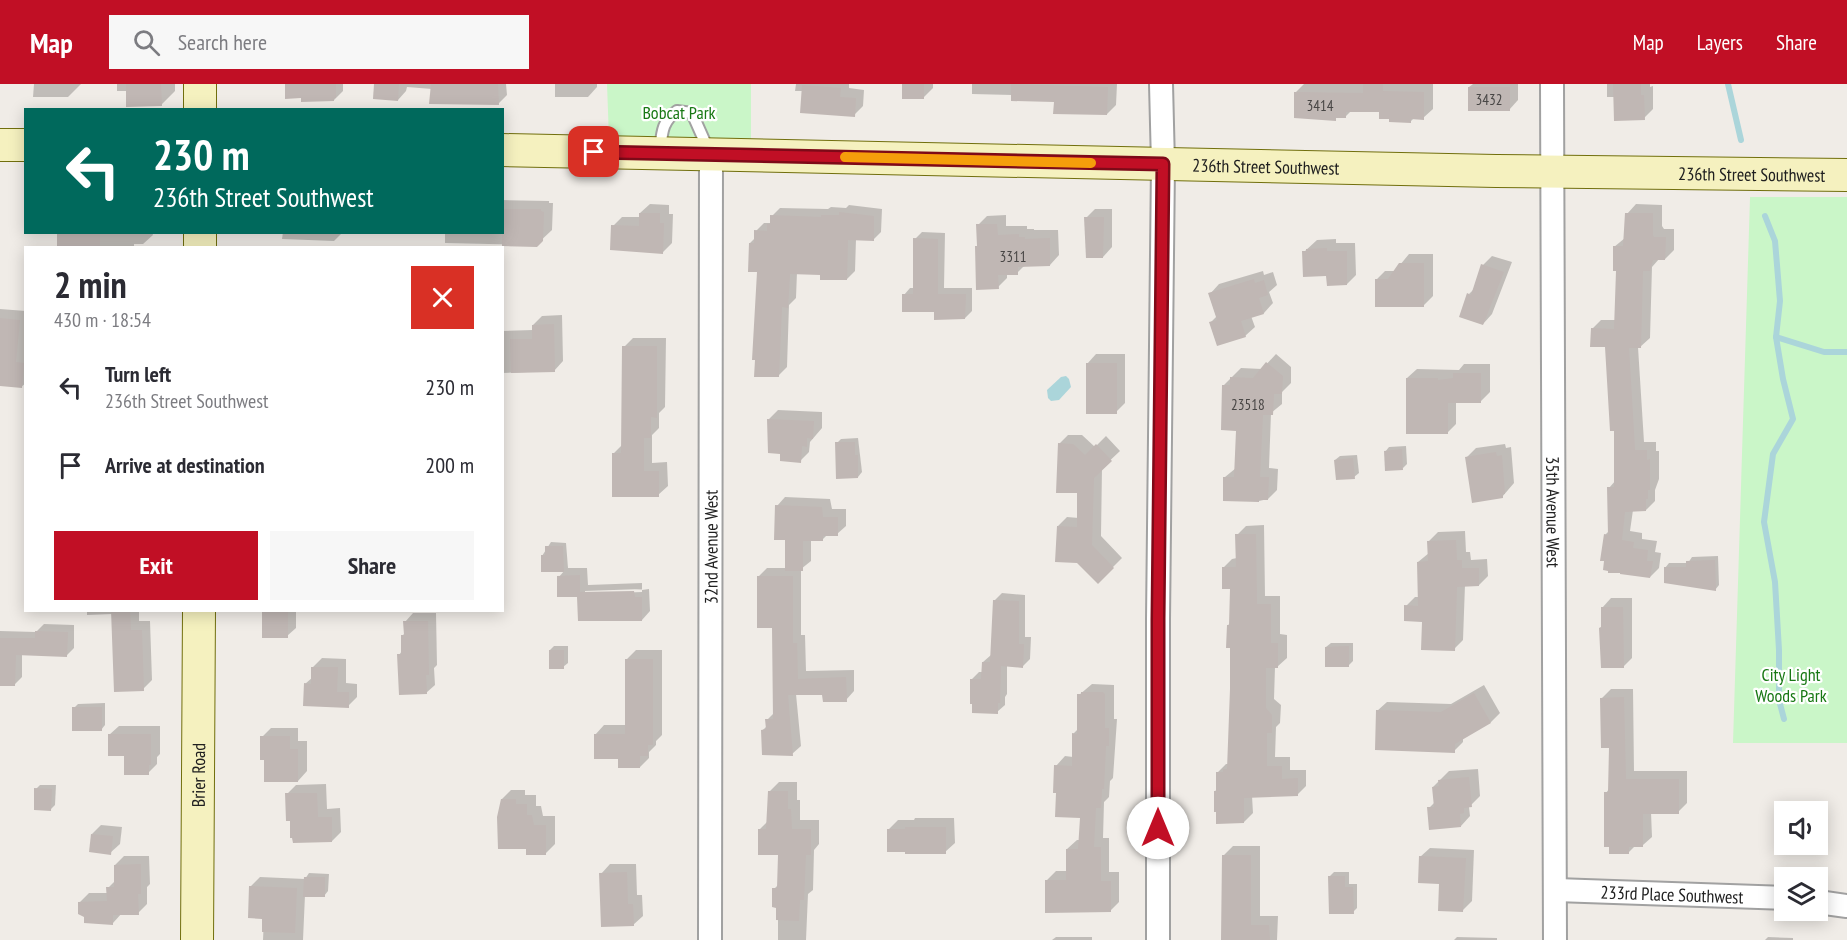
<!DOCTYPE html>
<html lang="en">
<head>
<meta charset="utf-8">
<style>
  body { margin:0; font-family:"PT Sans Narrow",sans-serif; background:#f7f7f7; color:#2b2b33; height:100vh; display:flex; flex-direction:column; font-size:22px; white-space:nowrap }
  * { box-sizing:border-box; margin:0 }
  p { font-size:20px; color:#7c7c81 }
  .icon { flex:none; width:33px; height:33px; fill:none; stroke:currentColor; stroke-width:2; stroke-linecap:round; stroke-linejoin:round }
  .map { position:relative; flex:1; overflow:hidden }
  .panel { position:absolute; left:24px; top:162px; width:480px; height:366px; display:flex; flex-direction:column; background:#fff; border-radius:0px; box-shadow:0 3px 15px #0003 }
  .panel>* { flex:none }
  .banner { position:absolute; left:24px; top:24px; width:480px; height:126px; border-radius:0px; box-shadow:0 3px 15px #0003; background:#00695c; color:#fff; overflow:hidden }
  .fabs { position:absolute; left:1774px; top:717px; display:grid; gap:12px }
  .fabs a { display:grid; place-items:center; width:54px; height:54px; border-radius:0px; background:#fff; box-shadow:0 3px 15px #0003; font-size:30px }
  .pin { position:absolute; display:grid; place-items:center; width:51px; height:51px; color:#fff; margin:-26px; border-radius:12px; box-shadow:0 3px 9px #0006 }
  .me { position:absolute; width:66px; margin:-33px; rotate:0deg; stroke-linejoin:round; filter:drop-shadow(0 0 4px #0008) }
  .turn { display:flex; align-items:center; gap:21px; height:126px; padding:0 30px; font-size:27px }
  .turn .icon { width:78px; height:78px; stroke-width:2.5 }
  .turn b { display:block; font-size:42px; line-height:51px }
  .round { display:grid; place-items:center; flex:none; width:63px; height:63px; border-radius:0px; background:#f7f7f7 }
  .headline { display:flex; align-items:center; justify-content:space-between; height:102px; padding:0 30px }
  h1 { font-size:36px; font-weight:700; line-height:45px }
  .primary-button { display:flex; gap:12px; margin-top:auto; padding:12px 30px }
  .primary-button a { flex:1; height:69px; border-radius:0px; background:#c10f25; color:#fff; font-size:24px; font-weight:700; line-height:69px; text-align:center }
  .primary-button a+a { background:#f7f7f7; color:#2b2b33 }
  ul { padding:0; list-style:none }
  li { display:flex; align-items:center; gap:18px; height:78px; padding:0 30px }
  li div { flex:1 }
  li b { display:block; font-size:22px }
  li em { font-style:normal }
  header { display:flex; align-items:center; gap:36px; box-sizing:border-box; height:84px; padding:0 30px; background:#c10f25; color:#fff }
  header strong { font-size:28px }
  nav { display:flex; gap:33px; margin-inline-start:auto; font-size:21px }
  .search { width:420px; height:54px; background:#f7f7f7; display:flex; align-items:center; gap:15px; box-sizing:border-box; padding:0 21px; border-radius:0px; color:#7c7c81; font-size:22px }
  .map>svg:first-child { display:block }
  .park { fill:#caf6c8 }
  .water { fill:#abd5da }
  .shadow { fill:#0003; fill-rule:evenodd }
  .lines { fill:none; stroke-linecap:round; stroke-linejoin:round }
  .stream { stroke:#abd5da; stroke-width:6 }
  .building { fill:#c0b7b4 }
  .lane-casing { stroke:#a1a1a1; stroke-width:14 }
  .street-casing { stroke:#a1a1a1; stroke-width:26 }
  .secondary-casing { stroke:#716f0d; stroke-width:34 }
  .lane { stroke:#fff; stroke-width:10 }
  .street { stroke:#fff; stroke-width:22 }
  .secondary { stroke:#f5f1bf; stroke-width:32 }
  .route-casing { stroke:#7d0a18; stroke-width:15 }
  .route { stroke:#c10f25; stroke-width:10 }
  .slow { stroke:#f59e0b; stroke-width:10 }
  .labels { text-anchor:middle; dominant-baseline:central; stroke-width:4.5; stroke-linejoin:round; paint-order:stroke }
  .number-label { font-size:15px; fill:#484645 }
  .park-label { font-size:18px; fill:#187814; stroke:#fff }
  .street-label { font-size:18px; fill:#202020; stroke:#fff }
</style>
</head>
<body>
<header>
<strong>Map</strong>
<div class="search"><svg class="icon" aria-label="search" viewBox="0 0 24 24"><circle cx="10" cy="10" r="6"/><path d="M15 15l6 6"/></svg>Search here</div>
<nav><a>Map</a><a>Layers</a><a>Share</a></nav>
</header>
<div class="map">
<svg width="1847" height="856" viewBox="0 0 1847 856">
  <rect width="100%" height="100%" fill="#f0ece7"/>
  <g class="park">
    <polygon points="607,0 751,0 751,56 609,55"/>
    <polygon points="1750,113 1847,113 1847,659 1733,659"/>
  </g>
  <polygon class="water" points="1066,292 1069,295 1071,303 1059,316 1051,317 1048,314 1047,306 1061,293"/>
  <g class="shadow">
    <polygon points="34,0 81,0 68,13 33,13"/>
    <polygon points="117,0 175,0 175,7 161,21 127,7 117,7"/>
    <polygon points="286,0 343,0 343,7 334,16 303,13"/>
    <polygon points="375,0 506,0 507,11 498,20 432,5 407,3 406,7 398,16"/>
    <polygon points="555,0 597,0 597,3 588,13 555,13"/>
    <polygon points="796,0 849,0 849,4 864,6 863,22 854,31 803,7 795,7"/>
    <polygon points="904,0 933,0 933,4 924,13"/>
    <polygon points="972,0 1117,0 1116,21 1107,30 1055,16 1012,11 972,10"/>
    <polygon points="1304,0 1433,0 1433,25 1423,34 1414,34 1411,37 1390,34 1380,26 1352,26 1345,33 1337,33 1335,35 1296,8"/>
    <polygon points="1473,0 1518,0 1518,16 1509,26 1469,3"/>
    <polygon points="1607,0 1650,0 1650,3 1653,2 1653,25 1644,34 1615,13 1607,13"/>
    <polygon points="502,116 549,117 549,119 553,119 552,146 536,161 445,159 445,148 502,148"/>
    <polygon points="650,120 669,121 669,130 673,130 672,159 663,168 613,142 622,133 640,133 640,129"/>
    <polygon points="1636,120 1662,121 1662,142 1664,145 1674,145 1674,166 1665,175 1659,175 1652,183 1650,254 1640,263 1638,263 1644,358 1656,358 1656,367 1659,367 1659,395 1655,406 1655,417 1646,426 1633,426 1630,447 1642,449 1642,455 1657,457 1655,468 1661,469 1659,484 1650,493 1605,451 1609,447 1609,404 1616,396 1616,345 1606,262 1592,245 1601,236 1616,236 1617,185 1614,163 1625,154 1627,130"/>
    <polygon points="849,121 882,125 881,148 873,156 856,155 855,187 847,195 822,190 797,188 796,214 789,221 787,283 779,291 759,187 750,159 755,154 756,147 764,139 770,139 772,132 780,124 828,125 831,123 846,124"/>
    <polygon points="1095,125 1112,125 1112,163 1103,173 1086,134"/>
    <polygon points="1006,131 1006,142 1027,142 1027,145 1034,145 1034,146 1058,146 1059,171 1050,181 1025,181 1017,189 1007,189 1007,194 998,203 979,161 978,141 987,132"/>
    <polygon points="58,148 152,148 153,151 143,160 134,160 134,164 58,164"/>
    <polygon points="283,148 343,148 334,157 282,155"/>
    <polygon points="922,148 945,149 944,204 972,204 972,227 965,234 936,226 904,211 910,204 914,204 915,155"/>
    <polygon points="1336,155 1336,159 1355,159 1356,191 1347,200 1328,191 1304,168 1317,156"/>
    <polygon points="1409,170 1433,170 1433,212 1424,221 1376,196 1385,187 1395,187"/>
    <polygon points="1492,172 1512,178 1492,230 1483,240 1469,210 1474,205 1483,181"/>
    <polygon points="1263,187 1264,191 1273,188 1277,201 1269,208 1273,219 1264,229 1251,232 1255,243 1245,252 1211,238 1217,232 1210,210 1219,200"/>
    <polygon points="0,225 26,227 26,299 21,303 0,301"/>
    <polygon points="562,231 563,277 554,287 502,289 502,247 533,246 533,241 542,232"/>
    <polygon points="633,254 666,254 665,323 659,329 659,344 652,351 652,379 667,378 668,402 658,411 613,370 623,360 624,263"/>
    <polygon points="1096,270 1125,270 1125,319 1116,328 1087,280"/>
    <polygon points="1276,270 1291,283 1291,299 1282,308 1282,320 1271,329 1269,384 1278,385 1277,406 1268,415 1259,417 1225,393 1236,384 1237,346 1224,301 1241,284 1262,285"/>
    <polygon points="1464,280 1490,280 1490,308 1481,317 1456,317 1456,340 1447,349 1407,294 1417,285 1459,286"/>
    <polygon points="778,326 822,328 822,344 810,358 809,368 800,377 782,368 769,335"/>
    <polygon points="1068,351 1082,351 1095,363 1106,352 1120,367 1102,384 1101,452 1122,474 1098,498 1058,442 1067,433 1079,434 1079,408 1059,360"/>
    <polygon points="858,354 862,388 858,393 837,359 841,355"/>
    <polygon points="1505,360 1506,364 1511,363 1514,399 1502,413 1467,373 1476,364"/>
    <polygon points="1406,362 1407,380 1403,384 1385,368 1389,363"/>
    <polygon points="1357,371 1359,389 1354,393 1335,376 1340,372"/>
    <polygon points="785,413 830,415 832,425 846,425 846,442 837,450 828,450 822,456 811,456 811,477 801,485 801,551 805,551 806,587 854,586 854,607 846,616 824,609 796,610 801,662 792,670 763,646 767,642 767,636 775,628 774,542 758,493 767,484 786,484 787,455 777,422"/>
    <polygon points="1264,441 1265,512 1280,512 1280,550 1287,551 1287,574 1277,583 1275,583 1274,615 1281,621 1280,639 1276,643 1275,673 1290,673 1290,686 1306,686 1306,702 1297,711 1252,712 1253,729 1244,738 1215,707 1218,705 1217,689 1226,680 1229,680 1231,562 1228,541 1231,539 1231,503 1223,484 1232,475 1237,474 1237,451 1246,442"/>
    <polygon points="1465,447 1466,468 1470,468 1471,476 1487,475 1488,492 1479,501 1465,501 1463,556 1454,565 1406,522 1415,513 1419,513 1418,478 1429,469 1429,457 1438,448"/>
    <path d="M551 458 566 459 568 484H587L588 501 642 499V506L649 505 650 527 642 536 579 511 559 493 564 487 542 486V472ZM642 505V508L585 510V507Z"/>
    <polygon points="1718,472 1719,501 1715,506 1665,484 1669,479 1688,479 1692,473"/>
    <polygon points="1002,509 1025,511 1025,553 1031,553 1030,575 1023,582 1007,581 1007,610 1005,613 1005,621 997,628 972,595 979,588 983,588 983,578 991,571 994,517"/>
    <polygon points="1611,514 1632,514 1632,574 1623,583 1602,542 1602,524"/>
    <polygon points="87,526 139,526 139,537 150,537 152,596 143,605 113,530 87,531"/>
    <polygon points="264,526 296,526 296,544 287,552"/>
    <polygon points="413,529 436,529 437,581 434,584 435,601 426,609 399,571 402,567 402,552 405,549 405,538"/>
    <polygon points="44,540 74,541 74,564 67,571 22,570 22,593 15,600 0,600 0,547 36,548"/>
    <polygon points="1331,559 1353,559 1353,577 1349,581 1326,563"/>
    <polygon points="554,562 568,562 568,579 563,583 550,566"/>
    <polygon points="636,566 662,566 662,651 656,657 656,661 649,668 649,674 640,683 620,673 595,651 604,641 627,641 627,575"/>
    <polygon points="322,574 346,575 346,599 357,600 357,613 348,622 305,600 313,593 313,583"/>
    <polygon points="1092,600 1114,601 1114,635 1117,635 1113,694 1110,697 1109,713 1104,718 1103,754 1109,754 1109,788 1119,788 1119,818 1110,827 1047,796 1056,787 1068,787 1067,765 1077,756 1080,756 1081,733 1056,682 1065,672 1073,673 1073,650 1078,645 1079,611"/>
    <polygon points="1484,601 1500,629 1491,638 1463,654 1463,658 1454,667 1377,627 1387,618 1451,620"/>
    <polygon points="1611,605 1633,605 1634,687 1687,687 1687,719 1678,728 1651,728 1652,753 1643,761 1636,761 1628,769 1606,709 1609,705 1610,662 1602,614"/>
    <polygon points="105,619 105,641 101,646 74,624 78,620"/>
    <polygon points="119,642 160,642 160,670 157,673 157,680 148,689 126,670 109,651"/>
    <polygon points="271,644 298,644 298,657 307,657 307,687 298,697 266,675 262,653"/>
    <polygon points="1478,685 1480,712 1469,723 1470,732 1461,742 1429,724 1435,718 1433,703 1449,687"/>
    <polygon points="779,698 797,698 797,716 800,716 800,736 819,736 819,760 814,766 813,806 808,810 806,856 778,856 778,822 774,805 779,800 780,770 760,745 768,737 769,708"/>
    <polygon points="326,700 327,725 340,724 341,748 332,757 292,736 287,710 296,701"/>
    <polygon points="40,701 56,701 55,721 51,725 36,705"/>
    <polygon points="511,706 525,706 525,711 536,711 536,722 541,722 543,732 555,732 555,760 546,769 527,763 502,715"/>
    <polygon points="915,734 954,734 955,759 945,768 889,745 898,736 914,736"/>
    <polygon points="101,741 122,743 120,760 110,769 92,750"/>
    <polygon points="1233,762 1260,762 1260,832 1278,832 1277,856 1223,856 1224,771"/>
    <polygon points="1430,764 1474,766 1472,817 1463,826 1420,773"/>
    <polygon points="124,772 149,772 150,800 147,803 147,820 138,829 122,829 113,839 79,819 89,809 108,809 108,804 116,796 115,781"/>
    <polygon points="610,780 636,780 637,811 642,811 643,832 633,841 601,790"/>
    <polygon points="1334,788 1349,788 1349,800 1357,800 1357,824 1353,828 1330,792"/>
    <polygon points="309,789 329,790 328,807 324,812 305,811 303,856 263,856 264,833 250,803 260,793 305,795"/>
    <polygon points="1056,853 1092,853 1092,856 1052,856"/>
    <polygon points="1457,853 1497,854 1497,856 1454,856"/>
    <polygon points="1768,853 1793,854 1793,856 1765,856"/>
  </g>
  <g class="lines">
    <g class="stream">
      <polyline points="1728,0 1741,56"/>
      <polyline points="1765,132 1775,157 1780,217 1776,253 1783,295 1793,335 1773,370 1764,438 1775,498 1779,566 1779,616 1784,635"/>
      <polyline points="1776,253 1824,268 1847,268"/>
    </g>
  </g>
  <g class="building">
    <polygon points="126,0 161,0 162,22 126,23"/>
    <polygon points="285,0 336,0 336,14 334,14 334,17 301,18 301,14 285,15"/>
    <polygon points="374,0 399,0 398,17 373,15"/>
    <polygon points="431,0 498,0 499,21 429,20"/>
    <rect x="902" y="0" width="22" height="15"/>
    <polygon points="1011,0 1108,3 1107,31 1053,30 1054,18 1011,17"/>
    <polygon points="1363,0 1383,0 1383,7 1424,8 1424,36 1411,35 1411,39 1389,38 1389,35 1379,35 1379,28 1346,28 1346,34 1336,34 1336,37 1294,34 1294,8 1363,9"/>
    <polygon points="1613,0 1641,0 1641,11 1644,11 1645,36 1614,37"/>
    <polygon points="802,1 841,4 840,13 856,14 855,33 800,29"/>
    <rect x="1468" y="3" width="42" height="24"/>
    <polygon points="502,125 541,125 541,127 544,128 543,157 537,163 502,162"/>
    <polygon points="839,128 874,132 874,157 848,156 847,196 820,196 820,191 790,190 788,224 782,223 779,293 754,293 755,276 752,276 757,188 748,188 749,159 754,159 754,146 767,147 767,140 770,140 770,131 821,133 821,131 839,131"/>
    <polygon points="639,129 660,129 660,139 664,139 663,170 610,166 611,141 639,142"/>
    <polygon points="1625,129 1653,129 1653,151 1654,153 1666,153 1665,176 1653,176 1650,187 1643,187 1641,264 1629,264 1635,366 1647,366 1647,376 1650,375 1650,406 1648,406 1648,415 1646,415 1646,427 1625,428 1622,456 1634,458 1633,464 1648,466 1647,477 1653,477 1650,494 1620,490 1620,489 1608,489 1608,487 1603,486 1604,477 1600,477 1604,450 1608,451 1607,403 1614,403 1614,347 1610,347 1605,263 1590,263 1591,244 1614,245 1616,187 1613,187 1613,162 1623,162"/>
    <polygon points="1084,133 1104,133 1103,174 1086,174"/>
    <polygon points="976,140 997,140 998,151 1019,150 1019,153 1025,153 1025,155 1050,154 1050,182 1018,183 1018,191 998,191 999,205 976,206 975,162 977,162"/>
    <rect x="57" y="148" width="43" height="16"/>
    <polygon points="913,154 938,155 938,210 966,210 965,235 934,236 934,228 902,228 902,210 913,210"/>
    <polygon points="1327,164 1327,167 1347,167 1347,201 1327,202 1326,192 1303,193 1302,167 1306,167 1306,165"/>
    <polygon points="1399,179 1424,179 1424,223 1375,223 1375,195 1388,195"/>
    <polygon points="1481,180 1504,188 1483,241 1459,233 1467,209 1471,211"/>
    <polygon points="1254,195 1255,199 1264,196 1268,211 1259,214 1264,230 1241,237 1246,253 1217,262 1209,238 1217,236 1208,209"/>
    <polygon points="0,234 20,236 16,278 24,279 22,304 0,302"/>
    <polygon points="554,240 555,288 511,289 510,255 532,255 532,241"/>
    <polygon points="622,262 657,262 657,334 651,333 651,354 644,354 644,387 659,387 659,413 612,413 612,369 621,369"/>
    <polygon points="1266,278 1283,292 1282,310 1274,310 1273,331 1263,331 1260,393 1269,393 1268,416 1259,416 1259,418 1223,417 1223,393 1234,393 1236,347 1221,346 1222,301 1230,301 1230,293 1253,294"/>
    <rect x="1086" y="279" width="31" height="51"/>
    <polygon points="1453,289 1481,289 1481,319 1448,319 1448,350 1406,350 1406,294 1438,294 1438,296 1453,294"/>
    <polygon points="767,335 814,337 813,355 807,354 807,363 802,362 801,379 780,377 780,370 768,369"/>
    <polygon points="835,358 855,358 855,371 858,371 858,394 836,395"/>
    <polygon points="1058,359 1073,360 1085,371 1096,360 1112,377 1094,394 1092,461 1114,484 1098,500 1077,479 1055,478 1057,442 1077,443 1077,409 1056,409"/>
    <polygon points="1402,365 1403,386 1385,387 1384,367"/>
    <polygon points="1496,368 1497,372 1502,371 1505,410 1503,410 1503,414 1472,419 1465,373"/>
    <polygon points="1353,374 1355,395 1336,396 1334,376"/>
    <polygon points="775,421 822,423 823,433 838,433 838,452 823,452 823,457 803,457 803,487 785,487 785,456 774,456"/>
    <polygon points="1235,450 1256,450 1257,520 1271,520 1271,559 1278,559 1278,584 1266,584 1266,624 1272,631 1272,649 1267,649 1267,682 1282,682 1282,695 1298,694 1298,712 1244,714 1244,739 1216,740 1216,728 1214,728 1214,707 1216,707 1216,688 1223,688 1223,685 1227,685 1230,605 1230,564 1226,564 1227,541 1229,541 1230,505 1222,505 1222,483 1236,483"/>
    <polygon points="1456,456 1457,476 1462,476 1462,484 1479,484 1479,502 1457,503 1455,567 1421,566 1422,538 1404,537 1404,521 1418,522 1417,478 1428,477 1427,457"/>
    <polygon points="545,462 563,462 564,488 541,488 541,471 545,471"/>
    <polygon points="1715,476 1716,507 1664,499 1664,483 1686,483 1686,477"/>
    <polygon points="580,491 580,508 634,507 635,513 642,513 642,537 578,537 577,513 557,513 557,492"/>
    <polygon points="757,492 793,492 793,559 797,559 798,595 846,593 847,618 823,618 822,611 788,611 793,672 762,671 761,646 766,645 765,635 773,635 772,544 757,544"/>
    <polygon points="993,516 1019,517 1019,560 1024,560 1023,584 1001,582 1000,619 998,619 998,630 972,629 972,620 970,620 970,595 981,595 982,578 990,578"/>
    <polygon points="1601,523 1623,523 1624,584 1601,584 1599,544 1601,543"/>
    <polygon points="111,526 130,526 131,546 142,546 144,607 114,608"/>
    <rect x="262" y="526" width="26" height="28"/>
    <polygon points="403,537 428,537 429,591 426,591 427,610 399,611 397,570 401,570 401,551 404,551"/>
    <polygon points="35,547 68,548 67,573 16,571 15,602 0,602 0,554 35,554"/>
    <polygon points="1349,562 1349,583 1325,583 1325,563"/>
    <rect x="549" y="566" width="15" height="19"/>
    <polygon points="625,575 653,575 653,661 648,661 648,672 640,672 640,684 618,684 618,675 594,675 594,650 625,650"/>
    <polygon points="311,583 338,583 337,608 349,608 349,624 303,622 304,599 311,600"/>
    <polygon points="1081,608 1103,608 1105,610 1105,644 1109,644 1109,662 1106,662 1104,705 1102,705 1101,724 1096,724 1094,763 1101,763 1101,797 1111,797 1111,828 1045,829 1045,796 1066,796 1066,765 1078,765 1080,734 1055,733 1056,709 1053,709 1054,681 1072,682 1072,649 1077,650 1077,610 1081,610"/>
    <polygon points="1474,609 1491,639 1455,660 1455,669 1375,666 1376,626 1441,628"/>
    <polygon points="1624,613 1626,695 1679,695 1679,730 1643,730 1643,763 1629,763 1629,770 1609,770 1609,763 1604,763 1604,708 1608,708 1609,664 1601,664 1600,614"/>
    <rect x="72" y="623" width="30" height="24"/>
    <polygon points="108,650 151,650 151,681 149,681 149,691 124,691 124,672 108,672"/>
    <polygon points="260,652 290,652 290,665 298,665 298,698 264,698 264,676 260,676"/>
    <polygon points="1469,693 1472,723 1464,724 1464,729 1460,730 1461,743 1429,746 1427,723 1434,723 1432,703 1439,702 1438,696"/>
    <polygon points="34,704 52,705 51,727 34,726"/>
    <polygon points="768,707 788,707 788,725 791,725 792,745 811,745 811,771 806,771 804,816 800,816 799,837 776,836 776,824 772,823 772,804 777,804 778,771 758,771 758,745 766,745"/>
    <polygon points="285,709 317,709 318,733 332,733 332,758 293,759 292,754 290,754 290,737 286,737"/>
    <polygon points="501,715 516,715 516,720 527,720 527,731 532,731 534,741 546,741 546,771 526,771 526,765 498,765 497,733"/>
    <polygon points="905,743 946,743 946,770 905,770 905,768 887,768 887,745 905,745"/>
    <polygon points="91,750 113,752 111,771 89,768"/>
    <polygon points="1222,771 1251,771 1251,841 1269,841 1270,856 1221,856"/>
    <polygon points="1419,772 1466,774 1463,828 1438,827 1439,800 1418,799"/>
    <polygon points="141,780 141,810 138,810 139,831 113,831 113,841 84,839 84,833 78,830 78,818 107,817 106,803 114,803 114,781"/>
    <polygon points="627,788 628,820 633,820 634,842 601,843 599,789"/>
    <polygon points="1328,792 1345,792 1345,803 1353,803 1354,830 1329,830"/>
    <polygon points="304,793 325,793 325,813 303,813"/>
    <polygon points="249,802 297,804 295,849 262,848 262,835 248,834"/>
  </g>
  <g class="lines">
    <g class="lane-casing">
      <path id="lane" d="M660 66C662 49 662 37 677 27L692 29 708 65"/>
    </g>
    <g class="street-casing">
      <g id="street">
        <path id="s1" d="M1552 0 1555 856"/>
        <path id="s2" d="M1556 806 1785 814"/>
        <polyline points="1818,818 1847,822"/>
        <path id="s3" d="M710 856 711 71"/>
        <polyline points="1158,856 1158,535 1163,80 1161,0"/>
      </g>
    </g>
    <g class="secondary-casing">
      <g id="secondary">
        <polyline points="200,0 200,26"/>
        <polyline points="0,61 26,61"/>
        <path id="s4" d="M502 66 1496 87 1847 91"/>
        <polyline points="200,164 200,148"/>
        <path id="s5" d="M197 856 199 526"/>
      </g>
    </g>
    <use href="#lane" class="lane"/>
    <use href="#street" class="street"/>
    <use href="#secondary" class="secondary"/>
  </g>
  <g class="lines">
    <g class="route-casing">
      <polyline id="route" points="594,68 1163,80 1158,535 1158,744"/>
    </g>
    <use href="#route" class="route"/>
    <polyline class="slow" points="845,73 1091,79"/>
  </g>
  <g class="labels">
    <g class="number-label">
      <text x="1489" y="15">3432</text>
      <text x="1320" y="21">3414</text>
      <text x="1013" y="172">3311</text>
      <text x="1248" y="320">23518</text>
    </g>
    <g class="park-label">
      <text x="679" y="28">Bobcat Park</text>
      <text x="1791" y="590">City Light<tspan x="1791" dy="21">Woods Park</tspan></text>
    </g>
    <g class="street-label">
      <text stroke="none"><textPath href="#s4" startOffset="764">236th Street Southwest</textPath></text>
      <text stroke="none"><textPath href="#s4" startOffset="1250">236th Street Southwest</textPath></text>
      <text stroke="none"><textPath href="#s1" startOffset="428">35th Avenue West</textPath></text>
      <text stroke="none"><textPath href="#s3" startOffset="393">32nd Avenue West</textPath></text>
      <text stroke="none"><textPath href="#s5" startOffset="165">Brier Road</textPath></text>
      <text stroke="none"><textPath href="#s2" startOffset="116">233rd Place Southwest</textPath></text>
    </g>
  </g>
</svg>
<div class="fabs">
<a><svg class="icon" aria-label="sound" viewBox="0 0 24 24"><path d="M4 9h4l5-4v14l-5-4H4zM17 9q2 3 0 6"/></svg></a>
<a><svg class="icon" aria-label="layers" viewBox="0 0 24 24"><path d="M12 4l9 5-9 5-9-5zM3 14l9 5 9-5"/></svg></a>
</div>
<div class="pin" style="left:594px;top:68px;background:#d93025"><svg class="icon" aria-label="arrive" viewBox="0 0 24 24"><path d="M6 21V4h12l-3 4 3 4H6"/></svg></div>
<svg class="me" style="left:1158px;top:744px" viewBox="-20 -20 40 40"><circle r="19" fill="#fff"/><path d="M0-13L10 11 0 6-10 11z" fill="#c10f25"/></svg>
<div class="banner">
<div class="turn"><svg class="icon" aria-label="left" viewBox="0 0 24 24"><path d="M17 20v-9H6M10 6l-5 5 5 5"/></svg><div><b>230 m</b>236th Street Southwest</div></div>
</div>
<section class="panel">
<div class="headline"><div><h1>2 min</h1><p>430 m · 18:54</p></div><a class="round" style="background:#d93025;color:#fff"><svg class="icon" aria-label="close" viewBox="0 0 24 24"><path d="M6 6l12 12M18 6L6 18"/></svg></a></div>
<ul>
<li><svg class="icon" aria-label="left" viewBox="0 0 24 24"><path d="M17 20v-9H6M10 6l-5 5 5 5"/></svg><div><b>Turn left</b><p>236th Street Southwest</p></div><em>230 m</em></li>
<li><svg class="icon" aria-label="arrive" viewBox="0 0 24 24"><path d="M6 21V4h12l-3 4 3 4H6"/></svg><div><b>Arrive at destination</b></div><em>200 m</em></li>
</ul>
<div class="primary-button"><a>Exit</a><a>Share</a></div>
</section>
</div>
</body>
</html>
